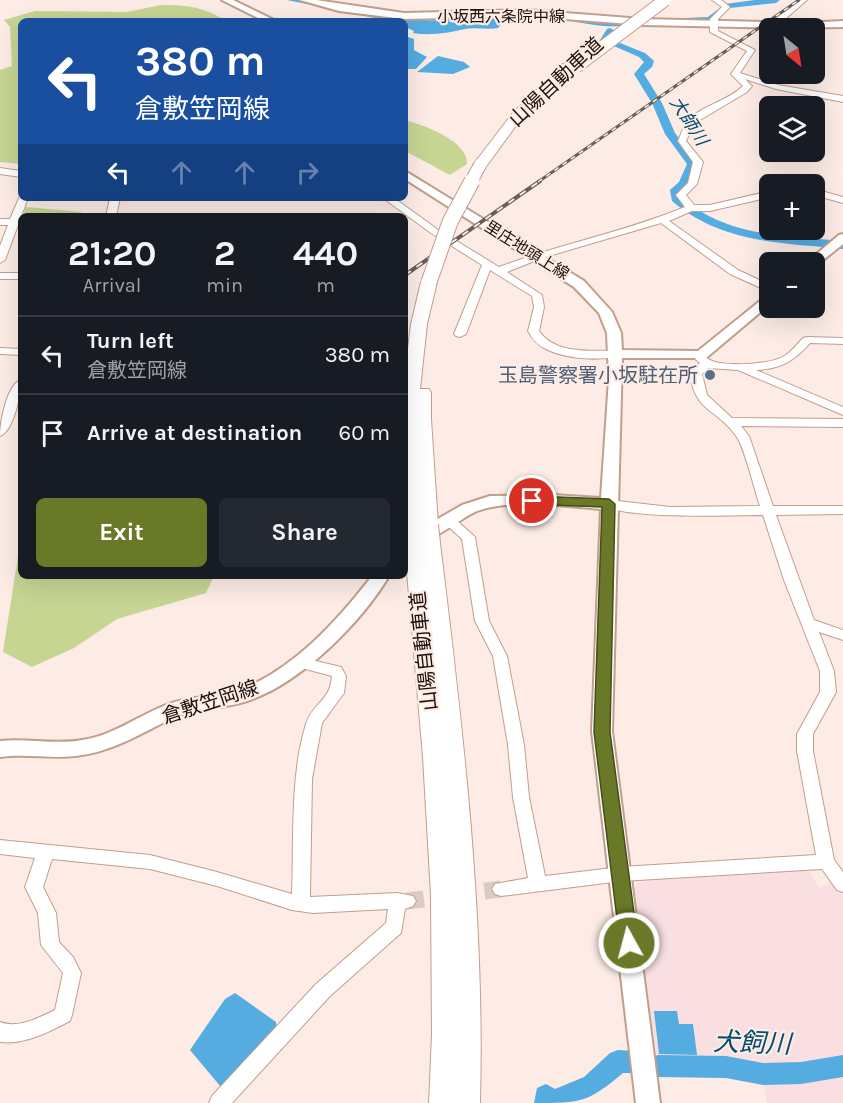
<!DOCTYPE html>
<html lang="en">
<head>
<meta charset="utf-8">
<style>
  body { margin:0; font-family:Karla,"Noto Sans JP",sans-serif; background:#242831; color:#f1f3f6; height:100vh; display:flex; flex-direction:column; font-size:22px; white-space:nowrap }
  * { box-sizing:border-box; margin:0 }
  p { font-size:20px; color:#9ea1a6 }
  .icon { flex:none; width:33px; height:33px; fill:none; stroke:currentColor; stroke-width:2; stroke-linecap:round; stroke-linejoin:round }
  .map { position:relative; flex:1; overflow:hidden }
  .details { position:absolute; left:18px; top:213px; width:390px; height:366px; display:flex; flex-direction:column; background:#171b24; border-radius:9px; box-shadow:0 6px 24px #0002 }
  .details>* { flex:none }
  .hud { position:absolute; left:18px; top:18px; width:390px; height:183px; border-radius:9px; box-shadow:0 6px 24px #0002; background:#1a4fa0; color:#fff; overflow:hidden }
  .needle { width:39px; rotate:150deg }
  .fabs { position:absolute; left:759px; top:18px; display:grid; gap:12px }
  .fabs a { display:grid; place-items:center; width:66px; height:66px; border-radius:9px; background:#171b24; box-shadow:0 6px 24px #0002; font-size:30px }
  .pin { position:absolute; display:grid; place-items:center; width:51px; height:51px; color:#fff; margin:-26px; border:3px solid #fff; border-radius:50%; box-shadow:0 2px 6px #0007 }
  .me { position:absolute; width:66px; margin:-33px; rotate:353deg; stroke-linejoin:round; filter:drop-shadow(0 0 4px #0008) }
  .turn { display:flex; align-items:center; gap:21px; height:126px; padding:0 18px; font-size:27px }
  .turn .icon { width:78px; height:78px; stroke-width:2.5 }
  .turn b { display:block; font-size:42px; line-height:51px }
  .lanes { display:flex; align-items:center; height:57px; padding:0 18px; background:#0003; justify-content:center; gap:30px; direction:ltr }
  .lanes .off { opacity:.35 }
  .eta { display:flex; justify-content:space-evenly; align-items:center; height:102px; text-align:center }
  .eta b { font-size:36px; font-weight:700; line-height:42px }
  .button { display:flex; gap:12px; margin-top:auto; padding:12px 18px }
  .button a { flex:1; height:69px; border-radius:9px; background:#697927; color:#fff; font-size:24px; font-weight:700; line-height:69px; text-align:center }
  .button a+a { background:#242831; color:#f1f3f6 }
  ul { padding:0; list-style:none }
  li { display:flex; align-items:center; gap:18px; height:78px; padding:0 18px; border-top:2px solid #363941 }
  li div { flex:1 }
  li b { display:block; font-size:22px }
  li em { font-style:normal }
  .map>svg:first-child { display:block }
  .education { fill:#f9dee2 }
  .green { fill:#c7d592 }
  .water { fill:#54ace1 }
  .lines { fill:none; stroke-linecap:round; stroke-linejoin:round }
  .river { fill:#54ace1; fill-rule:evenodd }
  .minor-tunnel { stroke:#dbcbc4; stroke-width:17; stroke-dasharray:17 9; stroke-linecap:butt }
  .minor-casing { stroke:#c29e8c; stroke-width:2 }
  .major-casing { stroke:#c29e8c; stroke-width:4 }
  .highway-casing { stroke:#c29e8c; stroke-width:2 }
  .minor { fill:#fff; fill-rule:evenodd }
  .major { fill:#fff; fill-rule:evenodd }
  .highway { fill:#fff; fill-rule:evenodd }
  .rail-far1-casing { stroke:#6a5c56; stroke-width:3 }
  .rail-casing { stroke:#6a5c56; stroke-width:4 }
  .rail-far1 { stroke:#fcece5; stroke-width:1.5; stroke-dasharray:5; stroke-linecap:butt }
  .rail { stroke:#fcece5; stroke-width:2; stroke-dasharray:7; stroke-linecap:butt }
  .highway-bridge-far2-casing { stroke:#c29e8c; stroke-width:14; stroke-linecap:butt }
  .highway-bridge-far1-casing { stroke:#c29e8c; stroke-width:17; stroke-linecap:butt }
  .highway-bridge-casing { stroke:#c29e8c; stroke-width:22; stroke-linecap:butt }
  .highway-bridge-far2 { stroke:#fff; stroke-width:12 }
  .highway-bridge-far1 { stroke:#fff; stroke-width:15 }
  .highway-bridge { stroke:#fff; stroke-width:20 }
  .route { fill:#697927; stroke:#444f19; stroke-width:1.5 }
  .service-dot { fill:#5c6f8a; stroke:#fcece5; stroke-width:2 }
  .labels { text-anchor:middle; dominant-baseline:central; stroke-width:4.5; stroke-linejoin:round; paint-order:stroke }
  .far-street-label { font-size:16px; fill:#1e110b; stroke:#fcece5 }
  .far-water-label { font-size:18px; font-style:italic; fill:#034d70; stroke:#fcece5 }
  .street-label { font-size:20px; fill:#1e110b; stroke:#fcece5 }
  .service-label { font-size:20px; fill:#4e5e75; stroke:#fcece5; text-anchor:end }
  .near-water-label { font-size:26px; font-style:italic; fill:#034d70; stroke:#fcece5 }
</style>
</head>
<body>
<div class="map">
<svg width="843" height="1103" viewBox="0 0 843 1103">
  <rect width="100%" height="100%" fill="#fcece5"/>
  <g class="education">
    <polygon points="807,869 820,888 833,881 843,895 843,1063 781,1072 707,1062 657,1063 634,889 638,883 651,879"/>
    <polygon points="843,1069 843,1103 767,1103 763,1078 794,1077"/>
  </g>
  <g class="green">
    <path d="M161 5C190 5 202 7 227 21H21V164L0 162V70L12 66 10 27 4 20 35 11 127 12Z"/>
    <path d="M405 120C424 125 468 141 467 164L450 175 405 151Z"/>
    <polygon points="26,207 81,212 79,216 23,216"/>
    <polygon points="21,537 21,576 214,576 206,593 117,619 74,648 32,667 3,652"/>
  </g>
  <g class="water">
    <path d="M506 18 498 28C487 30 475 27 465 29 448 33 430 36 413 33L414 31 405 27V21Z"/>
    <polygon points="405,36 414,39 414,50 427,57 416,69 405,69"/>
    <polygon points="438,56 464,62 470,67 453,74 417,72"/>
    <polygon points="235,993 276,1022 277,1030 226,1093 190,1050 225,999"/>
    <polygon points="654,1011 677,1011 679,1024 693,1024 697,1055 659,1054"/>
  </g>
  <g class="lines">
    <g class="river">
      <polygon points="287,0 306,0 390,15 426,15 431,18 426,21 390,21"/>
      <polygon points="755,0 780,0 776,3 730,8 710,23 685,24 680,21 685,18 708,17 725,4"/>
      <path d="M569 15 608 21 638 17 643 20C625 32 586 24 566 20V16Z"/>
      <path d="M610 28 615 31 610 39 645 53 654 61 652 67 644 74 662 103 675 133 699 164 690 184 682 191V198C730 238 784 235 843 241V249C780 242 723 244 672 201L670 190 679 182 687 164 665 134 652 103 634 74 644 62 639 57 600 40 607 29Z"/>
      <path d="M618 1050 634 1051 642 1054 646 1062 642 1070 634 1073H623C587 1103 581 1103 534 1103L537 1088 546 1084 555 1089 584 1077 610 1053Z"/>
      <polygon points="658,1055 726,1056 763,1063 801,1062 843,1055 843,1077 801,1084 763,1085 726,1078 658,1077 650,1074 646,1066 650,1058"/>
    </g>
    <polyline class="minor-tunnel" points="407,901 501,889"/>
    <g class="minor-casing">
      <g id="minor">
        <path d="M712 0H721L730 7 718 19V31L755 50 740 73 778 85 843 96V102L776 89 745 79 752 86 747 92 700 120 693 126 686 141 703 162 697 184 686 195 694 205H710L770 191V197L710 211H692L669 221 738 270 770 285V292L730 274 661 223 542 258 507 272 542 295 544 307 539 331C556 355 590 350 616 351L622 354 620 356C598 361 564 359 544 348 536 344 532 338 528 331L534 307 532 296 490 270 466 334 460 337 456 336 454 334 482 265 431 233 383 198H394L437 229 499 267C560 244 625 232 685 207L676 195 688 183 693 162 678 141C681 135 682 129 686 123 700 105 727 102 743 86L731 74 747 51 710 32V19L722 7Z"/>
        <polygon points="799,0 807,0 776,27 770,27 770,23"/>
        <polygon points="0,168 21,171 21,177 0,174"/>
        <polygon points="814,189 843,197 843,203 814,195"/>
        <polygon points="20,196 28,198 20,219 21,225 18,225 5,260 0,263 0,246 8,225 0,225 0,219 10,219"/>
        <polygon points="110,198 120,198 116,216 106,216"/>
        <rect x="0" y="273" width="21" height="6"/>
        <path d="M807 337 843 338V344L810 343C794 361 781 369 756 370L843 407V415L738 370 708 368 702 374 707 395 732 418 843 419V427L741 426 749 436 773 506H843V514L776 515 814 620 843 630V640L819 632 834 671 836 692 813 734V751L834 860 843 872V892L837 890 822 869 621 881 501 896 495 894 492 889 495 884 528 878 513 797 508 745 493 656 475 621 462 539 442 521 449 517 454 518 475 537 489 621 507 656 524 745 529 797 545 876 621 867 816 855 797 751V734L820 692V671L784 580 763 515C736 515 618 520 603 504L609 500 670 507 760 506C754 489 745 448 736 436 718 409 695 413 690 374L700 363 695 359 697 357C705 355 708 360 715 362 732 366 771 365 786 355 792 351 798 343 803 338Z"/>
        <polygon points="0,348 21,349 21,355 0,354"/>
        <path d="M21 380C21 393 14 431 0 436 0 422 7 384 21 380Z"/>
        <path d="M299 657 341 667 346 676 344 693 322 723 312 779 310 897 397 893 413 896 416 901 413 906 405 909 401 933 330 996 232 1103H209L212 1096 316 984 386 923 388 909 313 913 292 910 217 886 150 869 52 859 43 887 56 913 59 942 73 957 81 973 72 1015 70 1021C49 1032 24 1045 0 1042V1022C17 1029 39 1018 55 1010L63 973 41 945 38 913 25 887 35 858 0 854V840L150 855 217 872 292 894C294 841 290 774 306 724 313 702 330 702 332 676L294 666 292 662 294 658Z"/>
      </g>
    </g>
    <g class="major-casing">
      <g id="major">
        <polygon points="222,0 233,0 276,21 264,21"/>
        <polygon points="300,0 316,0 404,13 526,10 643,19 803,23 843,21 843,27 793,28 643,25 526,16 404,19 339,11"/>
        <path d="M405 171 584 281 612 312 621 333 622 350 698 351 770 293V304L706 358H622L612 731 660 1103H636L592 731 601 509C564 506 512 498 477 511 460 518 429 546 412 542L410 538 412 534 462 505 490 496 552 495 601 498 609 379 607 333 599 313 574 287 405 179Z"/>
        <polygon points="843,234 843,244 817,265 807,262 839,235"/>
        <path d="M372 576H389C361 623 300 684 247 701 225 709 201 706 180 715 147 729 118 750 82 755 55 760 27 753 0 757V741C27 738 55 745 82 740 112 736 138 716 166 705 192 695 219 698 242 689 295 668 338 620 372 576Z"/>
      </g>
    </g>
    <g class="highway-casing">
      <g id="highway">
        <polygon points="567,63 571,64 571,68 520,120 485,168 475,168 473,165 512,114 563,64"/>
        <polygon points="429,277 437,282 427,324 420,389 429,389 431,393 431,419 438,525 435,529 423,530 420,535 413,537 405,534 405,374 411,324 421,282"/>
        <path d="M430 537 437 538 440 543C463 730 485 915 480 1103H429L432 1034 431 895 423 757 405 549 407 545 414 543 421 545 423 538Z"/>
      </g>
    </g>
    <use href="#minor" class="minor"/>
    <use href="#major" class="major"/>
    <use href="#highway" class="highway"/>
    <g class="rail-far1-casing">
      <polyline id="rail-far1" points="538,182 799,0"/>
    </g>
    <g class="rail-casing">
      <polyline id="rail" points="405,275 540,181"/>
    </g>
    <use href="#rail-far1" class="rail-far1"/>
    <use href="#rail" class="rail"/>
    <g class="highway-bridge-far2-casing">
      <g id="highway-bridge-far2">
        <polyline points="576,67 665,0"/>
        <polyline points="471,182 480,165"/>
      </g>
    </g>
    <g class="highway-bridge-far1-casing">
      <polyline id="highway-bridge-far1" points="429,282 450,222 472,181"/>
    </g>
    <g class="highway-bridge-casing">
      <g id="highway-bridge">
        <polyline points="428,525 430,543"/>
        <polyline points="413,531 414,550"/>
      </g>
    </g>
    <use href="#highway-bridge-far2" class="highway-bridge-far2"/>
    <use href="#highway-bridge-far1" class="highway-bridge-far1"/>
    <use href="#highway-bridge" class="highway-bridge"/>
  </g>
  <polygon class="route" points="532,496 609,499 615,504 610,732 638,943 635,949 629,951 622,949 620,943 594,732 602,507 527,504 525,501 527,498"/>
  <circle class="service-dot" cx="710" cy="375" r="6"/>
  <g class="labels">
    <g class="far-street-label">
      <text x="501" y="16">小坂西六条院中線</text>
      <text transform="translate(527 250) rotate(32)">里庄地頭上線</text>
    </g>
    <g class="far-water-label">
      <text transform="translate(689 121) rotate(57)">大師川</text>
    </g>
    <g class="street-label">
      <text transform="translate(556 82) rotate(-43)">山陽自動車道</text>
      <text transform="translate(424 651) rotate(-96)">山陽自動車道</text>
      <text transform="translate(210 702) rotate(-18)">倉敷笠岡線</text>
    </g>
    <g class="service-label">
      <text x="698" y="375">玉島警察署小坂駐在所</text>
    </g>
    <g class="near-water-label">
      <text transform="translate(752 1043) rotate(2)">犬飼川</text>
    </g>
  </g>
</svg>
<div class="fabs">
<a><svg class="needle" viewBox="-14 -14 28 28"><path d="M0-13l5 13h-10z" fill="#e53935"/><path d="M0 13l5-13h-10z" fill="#9ea1a6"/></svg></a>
<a><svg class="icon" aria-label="layers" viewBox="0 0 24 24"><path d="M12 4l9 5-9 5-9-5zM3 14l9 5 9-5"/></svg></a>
<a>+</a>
<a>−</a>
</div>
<div class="pin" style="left:532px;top:501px;background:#d93025"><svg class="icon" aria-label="arrive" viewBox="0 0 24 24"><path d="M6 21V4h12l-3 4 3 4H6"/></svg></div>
<svg class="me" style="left:629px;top:943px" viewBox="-20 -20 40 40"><circle r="17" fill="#697927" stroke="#fff" stroke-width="3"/><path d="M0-11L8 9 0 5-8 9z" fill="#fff"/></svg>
<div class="hud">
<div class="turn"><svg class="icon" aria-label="left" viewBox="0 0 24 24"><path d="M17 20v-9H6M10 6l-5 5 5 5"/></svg><div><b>380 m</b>倉敷笠岡線</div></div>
<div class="lanes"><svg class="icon" aria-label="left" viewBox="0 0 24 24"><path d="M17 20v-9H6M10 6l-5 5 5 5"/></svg><svg class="icon off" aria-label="ahead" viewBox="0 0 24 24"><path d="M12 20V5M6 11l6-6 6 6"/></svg><svg class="icon off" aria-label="ahead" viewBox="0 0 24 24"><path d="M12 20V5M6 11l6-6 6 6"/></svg><svg class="icon off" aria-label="right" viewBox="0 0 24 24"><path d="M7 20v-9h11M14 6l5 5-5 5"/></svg></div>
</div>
<section class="details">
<div class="eta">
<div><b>21:20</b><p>Arrival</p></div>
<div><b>2</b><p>min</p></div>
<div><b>440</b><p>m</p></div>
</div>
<ul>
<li><svg class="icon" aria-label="left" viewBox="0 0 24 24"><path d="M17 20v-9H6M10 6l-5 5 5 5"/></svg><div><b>Turn left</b><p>倉敷笠岡線</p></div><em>380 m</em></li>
<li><svg class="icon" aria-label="arrive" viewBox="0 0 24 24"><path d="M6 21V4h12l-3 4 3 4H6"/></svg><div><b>Arrive at destination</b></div><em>60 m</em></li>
</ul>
<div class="button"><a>Exit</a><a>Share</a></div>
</section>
</div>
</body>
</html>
